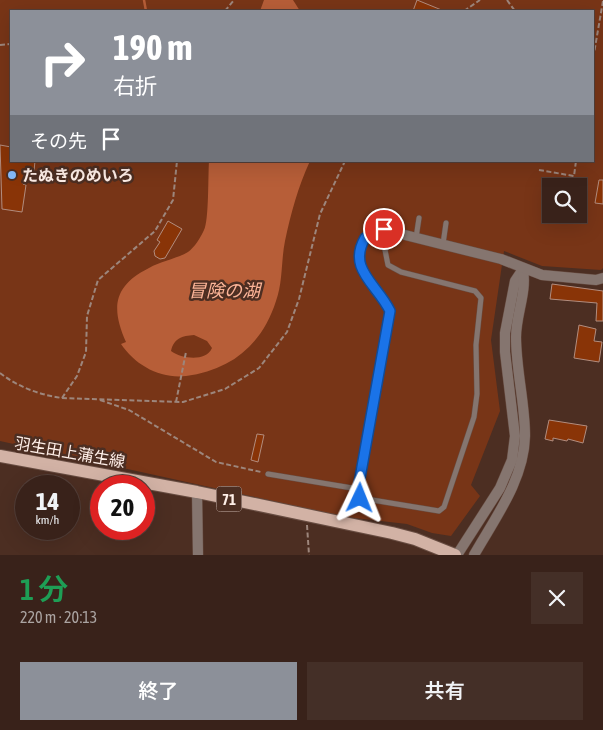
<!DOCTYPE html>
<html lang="ja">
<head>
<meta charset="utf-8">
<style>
  body { margin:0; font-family:"Asap Condensed","Noto Sans JP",sans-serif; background:#442f27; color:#f1f3f6; height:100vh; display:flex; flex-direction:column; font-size:19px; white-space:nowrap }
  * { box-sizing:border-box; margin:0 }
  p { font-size:16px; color:#aba4a2 }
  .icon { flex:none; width:28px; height:28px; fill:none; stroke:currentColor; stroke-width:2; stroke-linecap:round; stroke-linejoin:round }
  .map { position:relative; height:555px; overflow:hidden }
  .panel { display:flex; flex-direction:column; background:#39221a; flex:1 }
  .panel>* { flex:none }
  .hud { position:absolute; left:10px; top:10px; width:584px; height:152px; border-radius:0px; box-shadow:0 5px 20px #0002,0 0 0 1px #533f39; background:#8c9099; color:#fff; overflow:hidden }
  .tools { position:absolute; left:542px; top:178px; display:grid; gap:10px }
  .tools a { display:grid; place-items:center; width:45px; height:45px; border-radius:0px; background:#39221a; box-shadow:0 5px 20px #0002,0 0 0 1px #533f39; font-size:25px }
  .speed { position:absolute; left:15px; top:475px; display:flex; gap:10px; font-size:25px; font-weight:700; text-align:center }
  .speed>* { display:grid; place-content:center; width:65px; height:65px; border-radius:50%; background:#39221a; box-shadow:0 5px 20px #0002,0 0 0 1px #533f39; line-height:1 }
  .speed small { font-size:12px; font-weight:400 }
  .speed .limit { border:8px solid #d22; background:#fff; color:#111 }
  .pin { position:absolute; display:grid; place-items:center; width:42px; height:42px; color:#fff; margin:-21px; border:2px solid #fff; border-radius:50%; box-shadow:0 1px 5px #0007 }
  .me { position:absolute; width:55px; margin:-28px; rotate:2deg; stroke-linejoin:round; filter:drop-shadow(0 0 4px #0008) }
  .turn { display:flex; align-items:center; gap:18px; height:105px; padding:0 20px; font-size:22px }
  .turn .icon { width:65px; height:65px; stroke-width:2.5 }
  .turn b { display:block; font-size:35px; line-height:42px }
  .then { display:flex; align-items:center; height:48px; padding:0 20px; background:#0003; gap:10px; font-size:19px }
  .round { display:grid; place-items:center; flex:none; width:52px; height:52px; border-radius:0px; background:#442f27 }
  .overview { display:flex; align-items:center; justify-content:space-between; height:85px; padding:0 20px }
  h1 { font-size:30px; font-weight:600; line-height:38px; color:#1e9e55 }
  .button { display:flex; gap:10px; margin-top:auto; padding:10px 20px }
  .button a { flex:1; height:58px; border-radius:0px; background:#8c9099; color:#fff; font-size:20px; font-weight:600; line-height:58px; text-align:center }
  .button a+a { background:#442f27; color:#f1f3f6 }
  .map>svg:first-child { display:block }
  .green { fill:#783517; fill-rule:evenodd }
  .water { fill:#b75e38; fill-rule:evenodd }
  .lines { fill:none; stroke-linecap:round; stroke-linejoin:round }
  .stream { stroke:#b75e38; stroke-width:2.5 }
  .building { fill:#893407; stroke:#b28d7f }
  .service-casing { stroke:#684d42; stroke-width:6 }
  .minor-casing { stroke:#684d42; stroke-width:11 }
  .tertiary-casing { stroke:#684d42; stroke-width:11 }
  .primary-casing { stroke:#684d42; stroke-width:14 }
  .path { stroke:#9d867c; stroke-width:2; stroke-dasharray:5 2.5; stroke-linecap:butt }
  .service { stroke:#85756f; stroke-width:5 }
  .minor { stroke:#85756f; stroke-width:10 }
  .tertiary { stroke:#85756f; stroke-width:10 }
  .primary { stroke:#d2b2a5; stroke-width:12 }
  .route-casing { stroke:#114b97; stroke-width:12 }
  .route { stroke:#1a73e8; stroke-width:9 }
  .poi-dot { fill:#85bbfb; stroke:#4c2e22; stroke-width:2 }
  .labels { text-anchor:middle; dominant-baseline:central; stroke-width:5; stroke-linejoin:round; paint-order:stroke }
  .shield { fill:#4c2e22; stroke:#c9b4ac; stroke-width:1 }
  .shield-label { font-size:15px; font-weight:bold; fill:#feeee7 }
  .poi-label { font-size:16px; font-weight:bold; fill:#feeee7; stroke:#4c2e22; text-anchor:start }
  .street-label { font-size:16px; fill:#feeee7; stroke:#4c2e22 }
  .water-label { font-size:18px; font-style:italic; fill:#fdb598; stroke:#4c2e22 }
</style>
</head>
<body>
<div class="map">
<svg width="603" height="555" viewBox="0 0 603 555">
  <rect width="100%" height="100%" fill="#4c2e22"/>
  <path class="green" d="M0 0H603V268L601 270 542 266 504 251 491 340 500 411 471 485 480 496 451 536 432 533 407 524 346 517 0 441ZM11 11H592V161H11ZM551 186H579V214H551Z"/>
  <g class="water">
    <polygon points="264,0 293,0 300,11 260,11"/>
    <path d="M209 161H310C298 187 291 213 285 241 281 260 283 282 276 301 262 345 231 370 186 376 160 379 135 365 121 344L126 342C111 308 113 286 149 268 161 261 176 259 188 252 194 248 201 237 204 230 209 221 208 175 209 161ZM194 335 207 341 212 348C206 362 182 359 171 351 174 338 182 336 194 335Z"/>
  </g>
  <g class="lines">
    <polyline class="stream" points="144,0 146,11"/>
  </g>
  <g class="building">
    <polygon points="417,0 444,11 413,11"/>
    <polygon points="0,145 11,147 11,161 35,161 34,171 25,170 23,184 26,185 22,212 2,209"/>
    <polygon points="599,180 603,180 603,204 595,203"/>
    <polygon points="168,221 182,229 165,258 160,259 155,256 154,251 160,242 157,240"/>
    <polygon points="552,284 603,291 603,321 596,321 597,303 550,299"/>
    <polygon points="579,325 596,329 594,341 602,342 599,362 574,358"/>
    <polygon points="549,420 587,426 583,443 568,439 567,441 553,438 553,441 545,439"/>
    <polygon points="257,434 264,435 258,462 251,460"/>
  </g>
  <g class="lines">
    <g class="service-casing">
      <g id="service">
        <path d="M384 229 405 235 390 241 385 250 388 265 401 272 475 291 481 298 476 345 477 394 474 417 444 507 439 511 360 498 358 489 390 311C377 285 347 269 365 238Z"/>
        <polyline points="416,238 419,218"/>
        <polyline points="443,244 446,223"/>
        <polyline points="268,474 358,489"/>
      </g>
    </g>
    <g class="minor-casing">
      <g id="minor">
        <polyline points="197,492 198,555"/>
        <polyline points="457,555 500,488 512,460 515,436 505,352 505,333 515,281 523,269"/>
        <path d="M474 555C495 518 524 480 525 436 525 403 516 370 516 337 516 314 527 293 523 269"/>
      </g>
    </g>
    <g class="tertiary-casing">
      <polyline id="tertiary" points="405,235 501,259 542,275 596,280 603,278"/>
    </g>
    <g class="primary-casing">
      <polyline id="primary" points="0,456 197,492 392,533 415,539 455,555"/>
    </g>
    <g class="path">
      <polyline points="507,0 515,11"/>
      <polyline points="225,11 234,0"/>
      <polyline points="464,11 480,0"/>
      <polyline points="0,45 11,44"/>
      <polyline points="592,65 603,1"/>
      <polyline points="539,170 574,176 576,161"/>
      <path d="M0 373C18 387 40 395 62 398L183 402 225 389 259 368 287 332 299 299 320 214 345 161"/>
      <polyline points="62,398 77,376 86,352 87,316 98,280 155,231 173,200 177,161"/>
      <polyline points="100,400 129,410 216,462 261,472"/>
      <polyline points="176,402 186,352"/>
      <polyline points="307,525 309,555"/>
    </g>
    <use href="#service" class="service"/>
    <use href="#minor" class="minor"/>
    <use href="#tertiary" class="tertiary"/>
    <use href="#primary" class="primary"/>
  </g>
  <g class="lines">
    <g class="route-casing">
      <path id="route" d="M360 498 358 489 390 311C377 284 347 269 365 238L384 229"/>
    </g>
    <use href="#route" class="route"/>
  </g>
  <circle class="poi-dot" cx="12" cy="175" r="5"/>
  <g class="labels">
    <rect class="shield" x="216.5" y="486.5" width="25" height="25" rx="4"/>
    <g class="shield-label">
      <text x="229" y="499">71</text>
    </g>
    <g class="poi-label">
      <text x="22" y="175">たぬきのめいろ</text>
    </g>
    <g class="street-label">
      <text transform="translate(70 452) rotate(10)">羽生田上蒲生線</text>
    </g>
    <g class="water-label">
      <text x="224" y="290">冒険の湖</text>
    </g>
  </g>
</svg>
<div class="tools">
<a><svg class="icon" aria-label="search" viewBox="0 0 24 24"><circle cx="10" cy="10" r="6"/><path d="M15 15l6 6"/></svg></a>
</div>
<div class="speed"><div>14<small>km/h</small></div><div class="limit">20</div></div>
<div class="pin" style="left:384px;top:229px;background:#d93025"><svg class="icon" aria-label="arrive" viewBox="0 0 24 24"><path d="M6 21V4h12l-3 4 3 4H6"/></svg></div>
<svg class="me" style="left:360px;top:498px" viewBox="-20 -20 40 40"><path d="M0-17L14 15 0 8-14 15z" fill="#1a73e8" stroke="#fff" stroke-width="4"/></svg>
<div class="hud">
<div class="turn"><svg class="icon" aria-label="right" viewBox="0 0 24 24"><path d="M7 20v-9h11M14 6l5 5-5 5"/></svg><div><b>190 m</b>右折</div></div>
<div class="then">その先<svg class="icon" aria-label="arrive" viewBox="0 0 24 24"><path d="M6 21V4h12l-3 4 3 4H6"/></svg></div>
</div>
</div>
<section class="panel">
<div class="overview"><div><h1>1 分</h1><p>220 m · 20:13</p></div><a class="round"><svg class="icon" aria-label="close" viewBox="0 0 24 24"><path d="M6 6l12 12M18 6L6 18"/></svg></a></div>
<div class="button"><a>終了</a><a>共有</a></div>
</section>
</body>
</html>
